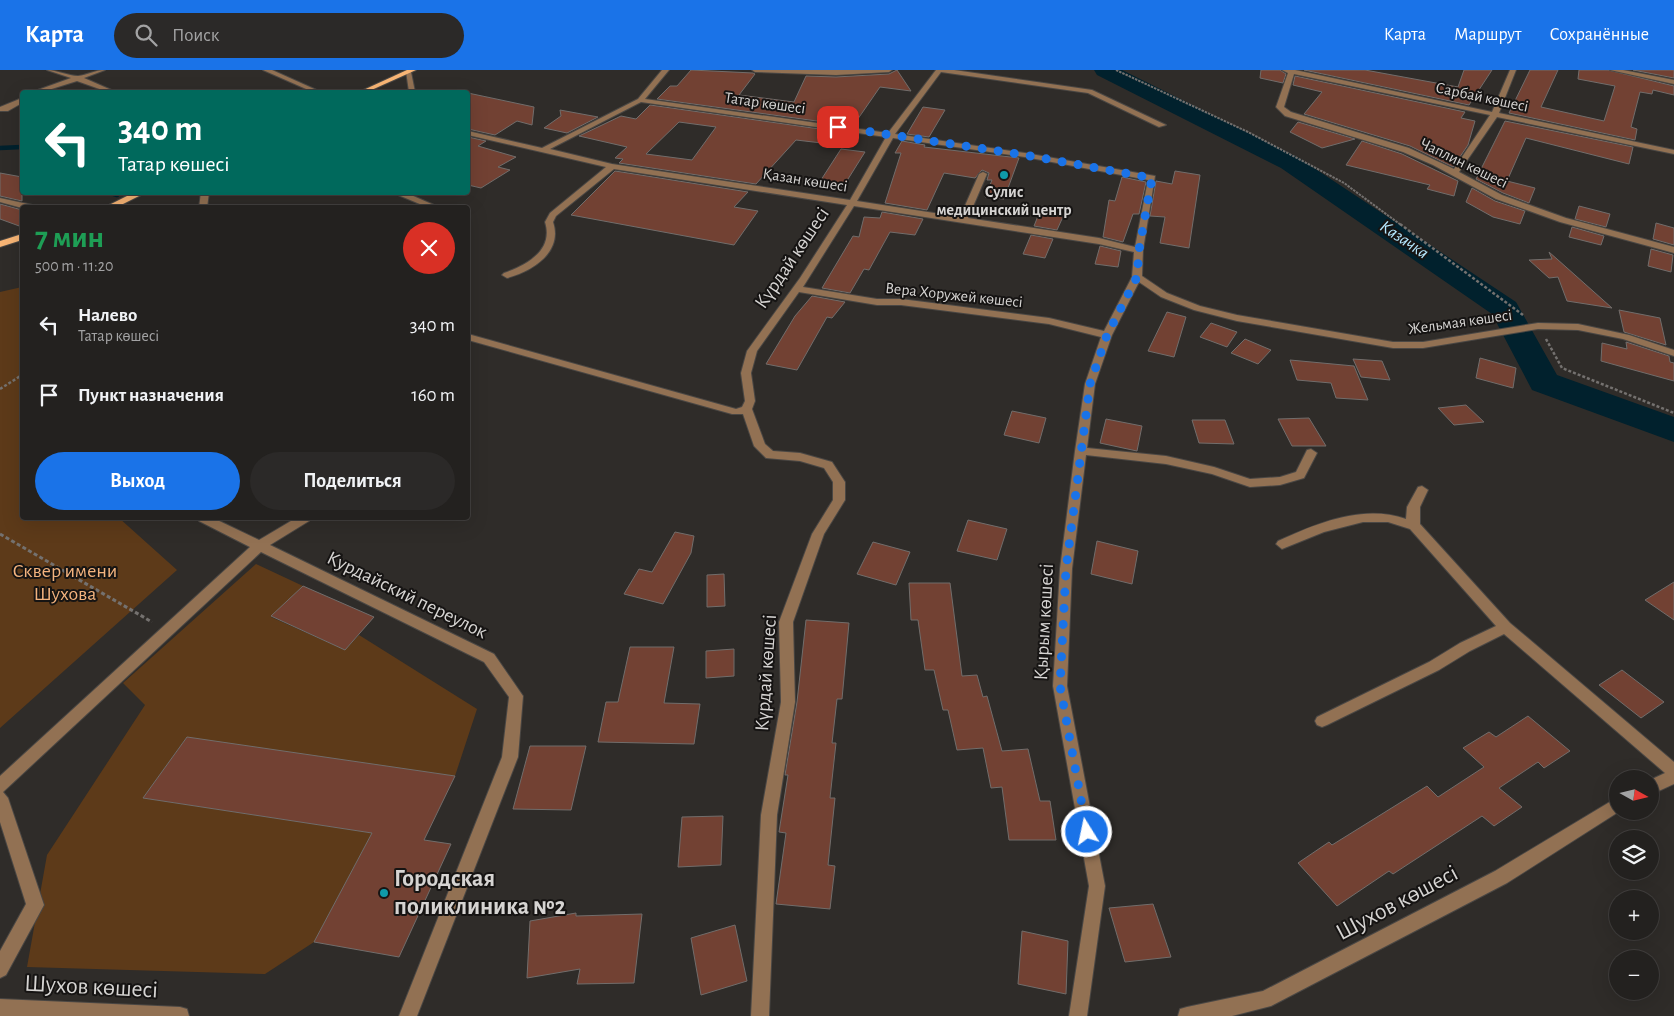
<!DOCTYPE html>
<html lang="ru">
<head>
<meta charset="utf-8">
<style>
  body { margin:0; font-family:"Alegreya Sans",sans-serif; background:#2b2928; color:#f1f3f6; height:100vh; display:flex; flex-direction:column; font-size:19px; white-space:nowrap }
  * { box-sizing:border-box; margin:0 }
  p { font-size:16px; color:#a3a3a4 }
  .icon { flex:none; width:28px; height:28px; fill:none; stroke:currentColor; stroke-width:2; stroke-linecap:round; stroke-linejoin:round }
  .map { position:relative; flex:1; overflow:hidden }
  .drawer { position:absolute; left:20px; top:135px; width:450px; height:315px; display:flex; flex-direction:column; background:#23211f; border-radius:5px; box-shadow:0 5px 20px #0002,0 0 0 1px #403e3d }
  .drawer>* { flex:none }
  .guide { position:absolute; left:20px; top:20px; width:450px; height:105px; border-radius:5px; box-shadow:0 5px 20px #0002,0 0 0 1px #403e3d; background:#00695c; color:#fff; overflow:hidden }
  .needle { width:32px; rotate:98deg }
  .fabs { position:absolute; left:1609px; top:700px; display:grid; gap:10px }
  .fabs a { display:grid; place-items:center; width:50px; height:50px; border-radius:50%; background:#23211f; box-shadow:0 5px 20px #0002,0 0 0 1px #403e3d; font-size:25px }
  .pin { position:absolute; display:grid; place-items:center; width:42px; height:42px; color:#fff; margin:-21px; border-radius:10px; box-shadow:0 2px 8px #0006 }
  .me { position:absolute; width:55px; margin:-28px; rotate:350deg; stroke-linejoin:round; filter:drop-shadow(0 0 4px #0008) }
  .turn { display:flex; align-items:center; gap:18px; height:105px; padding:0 15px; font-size:22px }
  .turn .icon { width:65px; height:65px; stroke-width:2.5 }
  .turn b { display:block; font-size:35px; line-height:42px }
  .round { display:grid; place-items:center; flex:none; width:52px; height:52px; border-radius:26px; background:#2b2928 }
  .overview { display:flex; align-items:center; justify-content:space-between; height:85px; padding:0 15px }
  h1 { font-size:30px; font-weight:700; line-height:38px; color:#1e9e55 }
  .action { display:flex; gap:10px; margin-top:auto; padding:10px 15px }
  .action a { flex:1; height:58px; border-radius:30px; background:#1a73e8; color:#fff; font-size:20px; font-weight:700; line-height:58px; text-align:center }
  .action a+a { background:#2b2928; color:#f1f3f6 }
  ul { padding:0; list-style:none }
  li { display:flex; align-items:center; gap:15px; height:70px; padding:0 15px }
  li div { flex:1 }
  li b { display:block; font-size:19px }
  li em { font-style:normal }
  header { display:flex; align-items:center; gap:30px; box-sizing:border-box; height:70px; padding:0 25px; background:#1a73e8; color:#fff }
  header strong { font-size:24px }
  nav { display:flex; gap:28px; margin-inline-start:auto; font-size:18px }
  .search { width:350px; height:45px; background:#2b2928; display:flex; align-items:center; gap:12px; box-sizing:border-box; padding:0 18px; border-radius:28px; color:#a3a3a4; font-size:19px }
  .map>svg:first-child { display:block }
  .green { fill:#5d3a19 }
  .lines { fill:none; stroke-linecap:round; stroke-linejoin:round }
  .stream { stroke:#01212d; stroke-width:4.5 }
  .river { fill:#01212d; fill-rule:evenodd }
  .building { fill:#724133; stroke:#716d6b; fill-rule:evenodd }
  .minor-casing { stroke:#4a4744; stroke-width:2 }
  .major-casing { stroke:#4a4744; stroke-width:2 }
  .path-far2 { stroke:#74716f; stroke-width:2; stroke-dasharray:2.5 1; stroke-linecap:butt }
  .path-far1 { stroke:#74716f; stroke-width:2.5; stroke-dasharray:3 2; stroke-linecap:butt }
  .path { stroke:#74716f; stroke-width:3; stroke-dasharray:4 2.5; stroke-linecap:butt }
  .minor { fill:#927153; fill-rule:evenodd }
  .major { fill:#f8b575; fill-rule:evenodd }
  .route { stroke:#1a73e8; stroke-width:9; stroke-dasharray:0 16.2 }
  .culture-dot { fill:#0f9aa8; stroke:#161413; stroke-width:2 }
  .labels { text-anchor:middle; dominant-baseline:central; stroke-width:4; stroke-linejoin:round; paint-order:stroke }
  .far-street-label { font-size:16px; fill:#d6d4d2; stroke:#161413 }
  .far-poi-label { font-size:16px; font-weight:bold; fill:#d6d4d2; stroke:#161413 }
  .far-water-label { font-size:18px; font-style:italic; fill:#b5e8ff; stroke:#161413 }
  .street-label { font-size:20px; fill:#d6d4d2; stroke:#161413 }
  .park-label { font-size:20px; fill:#f3b37e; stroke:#161413 }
  .near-poi-label { font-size:24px; font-weight:bold; fill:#d6d4d2; stroke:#161413; text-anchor:start }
  .near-street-label { font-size:24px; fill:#d6d4d2; stroke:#161413 }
</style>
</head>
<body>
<header>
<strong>Карта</strong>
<div class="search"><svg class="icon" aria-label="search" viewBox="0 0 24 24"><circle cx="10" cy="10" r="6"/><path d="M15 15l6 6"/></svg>Поиск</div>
<nav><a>Карта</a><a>Маршрут</a><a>Сохранённые</a></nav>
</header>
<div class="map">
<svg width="1674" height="946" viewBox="0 0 1674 946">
  <rect width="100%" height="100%" fill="#2f2c29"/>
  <g class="green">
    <polygon points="22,217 22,448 119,448 177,500 0,658 0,222"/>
    <polygon points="256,494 303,516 271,547 345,580 359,565 477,639 455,706 186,668 143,728 372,763 314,872 265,904 27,897 47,785 145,635 123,613"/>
  </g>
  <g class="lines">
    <g class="stream">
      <polyline points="0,78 22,77"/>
      <polyline points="108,122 117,125"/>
    </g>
    <polygon class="river" points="1094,0 1122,0 1299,88 1516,232 1557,305 1674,347 1674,372 1532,320 1492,244 1281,98 1097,5"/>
  </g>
  <g class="building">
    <polygon points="691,0 753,3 755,4 739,25 794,32 806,6 836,7 889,4 897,0 911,21 880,17 853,56 657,29 670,16 677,16"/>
    <polygon points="1261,0 1280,0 1286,4 1283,13 1260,8"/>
    <polygon points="1304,0 1365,0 1458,17 1464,0 1492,0 1469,35"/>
    <polygon points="1530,0 1558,0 1541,37 1604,51 1615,16 1578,9 1579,0 1608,0 1674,16 1674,25 1653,20 1652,24 1640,22 1631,57 1637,59 1635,70 1509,43"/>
    <polygon points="1633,0 1674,0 1674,8"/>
    <polygon points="1295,6 1465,42 1461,48 1475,51 1468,75 1453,97 1410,76 1304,44 1322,22 1293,15"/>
    <polygon points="468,23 534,37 532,55 517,51 495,65 468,59"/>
    <path d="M650 35 848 63 839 75 796 70 756 114 619 93 623 89 615 88 627 77 579 66 621 46 636 49ZM679 52 716 57 692 90 646 84Z"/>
    <polygon points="923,37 945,40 929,67 907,64"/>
    <polygon points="560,40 598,47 567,63 544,58 561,46"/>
    <polygon points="1505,51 1633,77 1629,94 1526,68 1507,111 1535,118 1529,133 1503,123 1476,109"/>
    <polygon points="1298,52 1355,69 1322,78 1290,62"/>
    <polygon points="468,67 486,71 478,76 516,87 498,97 510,100 481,118 468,115"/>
    <polygon points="902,71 925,75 924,77 1019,88 1004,129 985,127 992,110 987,110 989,103 982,100 975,108 944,103 927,140 885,133 901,83 895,83"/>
    <polygon points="1362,71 1402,84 1458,111 1454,126 1427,119 1430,115 1346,95"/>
    <polygon points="841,79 865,82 843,117 819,113"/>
    <polygon points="615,101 748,122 734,137 758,141 734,175 571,145"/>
    <polygon points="1175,101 1200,105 1189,178 1160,173 1165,147 1150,146 1156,111 1172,114"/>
    <polygon points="0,103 22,107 22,131 0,126"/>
    <polygon points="1122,107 1146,112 1139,144 1133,144 1123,172 1103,167 1109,130 1115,131"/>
    <polygon points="1472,118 1495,131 1525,141 1520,154 1493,147 1466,132"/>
    <polygon points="0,134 22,140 22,157 0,149"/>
    <polygon points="1042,136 1066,140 1057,160 1034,156"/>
    <polygon points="1579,136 1610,144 1606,157 1575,149"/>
    <polygon points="882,142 923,149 915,165 890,162 869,200 864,199 850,223 822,218 853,166 859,167 864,147 880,148"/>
    <polygon points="1656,153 1674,158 1674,175 1653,169"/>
    <polygon points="1572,157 1604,166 1601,175 1569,167"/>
    <polygon points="1031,165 1053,169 1045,188 1023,184"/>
    <polygon points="1100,176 1121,181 1118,197 1095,194"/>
    <polygon points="1651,179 1673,185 1671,202 1648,196"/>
    <polygon points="1549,182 1557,189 1612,238 1567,231 1558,207 1549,208 1529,190 1552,189"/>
    <polygon points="812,226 845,232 832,248 827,247 797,300 766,294 795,246"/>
    <polygon points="1619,240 1660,248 1666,275 1624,262"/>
    <polygon points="1167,242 1186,247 1174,287 1148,281"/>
    <polygon points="1211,253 1237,262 1227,277 1200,267"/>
    <polygon points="1245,269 1271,280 1258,294 1231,283"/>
    <polygon points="1626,272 1669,286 1670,292 1674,293 1674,311 1601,291 1602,273 1627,279"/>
    <polygon points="1480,288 1516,298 1513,318 1476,308"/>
    <polygon points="1353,289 1382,291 1390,310 1361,307"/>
    <polygon points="1290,290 1354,296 1368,330 1336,328 1331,313 1297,310"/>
    <polygon points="1466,335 1484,352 1454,355 1438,338"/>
    <polygon points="1012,341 1046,348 1039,373 1004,365"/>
    <polygon points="1309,348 1326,376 1292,376 1278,349"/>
    <polygon points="1106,349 1142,356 1137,381 1100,373"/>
    <polygon points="1192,350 1225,350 1234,374 1199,373"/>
    <polygon points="968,450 1007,459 997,490 957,481"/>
    <polygon points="675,462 694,466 691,483 663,534 624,524 639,499 652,502"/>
    <polygon points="1097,471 1138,481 1132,514 1091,504"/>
    <polygon points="873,472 910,482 896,515 857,504"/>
    <polygon points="724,504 725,536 707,537 707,505"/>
    <polygon points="1674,512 1674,550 1645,530"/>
    <polygon points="909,513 950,513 962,606 977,605 983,627 987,626 1002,681 1028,679 1040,731 1050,731 1056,770 1009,770 1002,717 991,718 983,678 957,680 948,640 943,640 934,600 925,600 918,550 911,550"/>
    <polygon points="303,516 374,547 345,580 271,546"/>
    <polygon points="806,550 849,553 842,629 837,629 832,673 836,673 830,728 835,728 828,795 835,796 830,839 776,834 786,763 779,762 788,705 785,705 797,632"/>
    <polygon points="630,577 674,577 664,633 700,634 694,674 598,672 606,632 618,632"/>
    <polygon points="734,579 734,606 706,608 706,581"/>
    <polygon points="1622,600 1664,632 1641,648 1599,615"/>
    <polygon points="1528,646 1570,681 1544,698 1538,692 1499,718 1522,737 1494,756 1482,746 1393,804 1389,801 1337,836 1298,793 1329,772 1332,775 1427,716 1438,727 1484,697 1463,678 1489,662 1496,667"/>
    <polygon points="187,667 455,706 424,770 451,774 399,887 314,872 372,763 143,728"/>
    <polygon points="530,676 586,676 571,740 513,739"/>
    <polygon points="723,746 721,795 678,797 682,747"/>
    <polygon points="1153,834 1171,887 1125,892 1109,838"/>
    <polygon points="576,843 576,846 642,844 634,913 577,914 580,899 527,908 530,851"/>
    <polygon points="735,855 747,911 701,925 691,868"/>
    <polygon points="1022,861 1068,871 1066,924 1018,914"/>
  </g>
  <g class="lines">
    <g class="minor-casing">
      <g id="minor">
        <path d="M47 0C57 0 68 6 78 6 87 5 95 0 105 0L84 8 116 22H108L77 11 42 22H34L35 21 71 8Z"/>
        <polygon points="263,0 272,0 321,22 313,22"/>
        <path d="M662 0H669L645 29 888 63 936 0H954L1092 20 1166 55 1159 57 1088 23 941 2 895 64 1025 83 1155 106 1143 180 1142 206 1167 223 1200 236 1237 245 1393 272H1423L1538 253 1578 254 1629 265 1674 280V286L1623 269 1578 260 1538 259 1423 278H1393L1237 251 1194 240 1161 227 1139 212 1112 265 1095 314 1087 378 1166 386 1214 397 1250 409 1280 407 1296 402 1307 380 1311 379 1317 383 1304 408 1280 415 1250 417 1212 404 1166 394 1086 385 1072 499 1067 616 1105 816 1087 946H1069L1089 816 1053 616 1060 499 1075 381 1085 314 1101 267 1049 254 901 235H877L799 222 757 281 751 303 755 331 752 339 765 374 773 381 800 383 832 392 845 412V430L824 464 793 552 795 632 777 745 769 946H751L761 745 781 632 779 552 812 464 833 430V412L824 398 800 391 766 388 754 376 743 344H732L468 270V264L736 339 742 337 745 331 741 303 747 281 800 208 847 135 614 99 556 146 553 152C563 182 533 201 507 208L502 205 504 203C527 195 554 180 545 152L550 143 606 97 468 65V61L542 78 638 29ZM641 32 886 67 850 130 612 94 550 79ZM893 68 1025 87 1148 110 1135 177 1099 168 968 148 987 104 983 102 979 104 960 147 857 131ZM854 136 1099 174 1134 182 1132 207 1104 261 1049 248 901 229H877L803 217Z"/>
        <polygon points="752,0 892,0 889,2 836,5 755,2"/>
        <path d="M1282 0H1295L1492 42 1510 0H1516L1499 43 1674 80V84L1497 47 1459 102 1502 125 1566 148 1674 177V183L1560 152 1496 129 1433 95 1403 82 1285 46 1276 37 1288 3ZM1294 4 1490 45 1454 99 1409 78 1291 42 1284 37Z"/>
        <polygon points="1610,0 1623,0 1674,10 1674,14"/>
        <polygon points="406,1 411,2 415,22 409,22"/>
        <polygon points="22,28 22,33 8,41 0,41 0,37"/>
        <polygon points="201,122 209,122 207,138 199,138"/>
        <polygon points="391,122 404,122 434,135 427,137"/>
        <polygon points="0,128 37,136 38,138 22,138 0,132"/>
        <path d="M1422 416 1428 420 1420 437V454L1510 553 1674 692V714L1650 725V710L1665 703 1504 564 1470 581 1439 600 1327 655 1322 657 1317 655 1315 651 1317 647 1429 592 1460 573 1496 556 1410 459 1388 452H1363L1324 462 1282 479 1276 474 1278 471C1318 453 1363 434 1406 449L1407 437 1418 417Z"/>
        <polygon points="197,448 213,448 259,470 296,448 311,448 309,451 270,475 494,584 523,626 518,687 417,946 399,946 502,687 509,627 484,592 261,482 3,722 8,728 44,835 6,905 0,908 0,881 26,834 0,752 0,706 250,477 199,451"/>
        <polygon points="1618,727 1618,741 1620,741 1507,813 1271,936 1232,946 1178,946 1180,939 1187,937 1263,921 1495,801"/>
        <polygon points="0,929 180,937 187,939 189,946 0,946"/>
      </g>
    </g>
    <g class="major-casing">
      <g id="major">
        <polygon points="407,0 416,0 367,22 359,22"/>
        <polygon points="135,122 147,122 115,138 103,138"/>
        <polygon points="22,164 22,170 0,177 0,171"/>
      </g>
    </g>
    <polyline class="path-far2" points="1116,0 1248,62 1344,113 1401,155"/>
    <g class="path-far1">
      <polyline points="1400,154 1523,245"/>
      <polyline points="1546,269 1562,298 1674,343"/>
      <polyline points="0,319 22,305"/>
    </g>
    <polyline class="path" points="0,464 152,552"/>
    <use href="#minor" class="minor"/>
    <use href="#major" class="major"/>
  </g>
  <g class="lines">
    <polyline class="route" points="838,57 1025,85 1152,108 1139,180 1137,207 1107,265 1090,314 1066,499 1060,616 1087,762"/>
  </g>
  <g class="culture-dot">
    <circle cx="1004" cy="105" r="5"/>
    <circle cx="384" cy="823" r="5"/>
  </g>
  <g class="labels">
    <g class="far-street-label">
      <text transform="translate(1482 27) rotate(12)">Сарбай көшесі</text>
      <text transform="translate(765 33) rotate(8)">Татар көшесі</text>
      <text transform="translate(1464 93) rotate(26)">Чаплин көшесі</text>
      <text transform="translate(805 110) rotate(9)">Қазан көшесі</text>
      <text transform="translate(954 225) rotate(6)">Вера Хоружей көшесі</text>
      <text transform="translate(1460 252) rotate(-8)">Жельмая көшесі</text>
    </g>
    <g class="far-poi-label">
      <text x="1004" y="122">Сулис<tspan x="1004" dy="18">медицинский центр</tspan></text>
    </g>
    <g class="far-water-label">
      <text transform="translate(1404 170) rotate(34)">Казачка</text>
    </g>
    <g class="street-label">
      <text transform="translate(792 188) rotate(-56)">Күрдай көшесі</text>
      <text transform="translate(407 525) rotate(26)">Курдайский переулок</text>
      <text transform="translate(1044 552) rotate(-87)">Қырым көшесі</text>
      <text transform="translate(766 603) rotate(-86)">Күрдай көшесі</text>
    </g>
    <g class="park-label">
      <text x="65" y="501">Сквер имени<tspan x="65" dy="23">Шухова</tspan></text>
    </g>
    <g class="near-poi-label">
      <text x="394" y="809">Городская<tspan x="394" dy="28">поликлиника №2</tspan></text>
    </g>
    <g class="near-street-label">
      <text transform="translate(1397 833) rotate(-28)">Шухов көшесі</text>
      <text transform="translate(91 917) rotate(3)">Шухов көшесі</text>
    </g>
  </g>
</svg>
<div class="fabs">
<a><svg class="needle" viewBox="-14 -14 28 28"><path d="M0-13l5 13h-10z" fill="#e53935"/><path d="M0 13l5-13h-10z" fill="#a3a3a4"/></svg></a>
<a><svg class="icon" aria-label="layers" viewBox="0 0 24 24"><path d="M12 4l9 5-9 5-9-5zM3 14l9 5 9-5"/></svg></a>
<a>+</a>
<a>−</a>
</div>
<div class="pin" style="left:838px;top:57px;background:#d93025"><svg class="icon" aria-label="arrive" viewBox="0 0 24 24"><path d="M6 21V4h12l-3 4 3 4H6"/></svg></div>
<svg class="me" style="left:1087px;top:762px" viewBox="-20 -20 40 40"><circle r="17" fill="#1a73e8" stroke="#fff" stroke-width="3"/><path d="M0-11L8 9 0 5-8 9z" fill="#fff"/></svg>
<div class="guide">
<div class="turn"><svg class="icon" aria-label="left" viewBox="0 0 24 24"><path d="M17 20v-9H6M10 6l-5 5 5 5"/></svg><div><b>340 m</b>Татар көшесі</div></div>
</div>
<section class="drawer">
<div class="overview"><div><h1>7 мин</h1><p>500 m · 11:20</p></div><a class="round" style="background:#d93025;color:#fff"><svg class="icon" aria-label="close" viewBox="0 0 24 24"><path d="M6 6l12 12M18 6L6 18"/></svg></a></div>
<ul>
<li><svg class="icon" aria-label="left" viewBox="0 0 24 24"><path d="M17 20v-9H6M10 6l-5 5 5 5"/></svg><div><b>Налево</b><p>Татар көшесі</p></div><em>340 m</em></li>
<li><svg class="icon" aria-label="arrive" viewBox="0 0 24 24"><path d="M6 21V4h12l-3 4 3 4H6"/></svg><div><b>Пункт назначения</b></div><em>160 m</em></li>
</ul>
<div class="action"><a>Выход</a><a>Поделиться</a></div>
</section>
</div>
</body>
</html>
